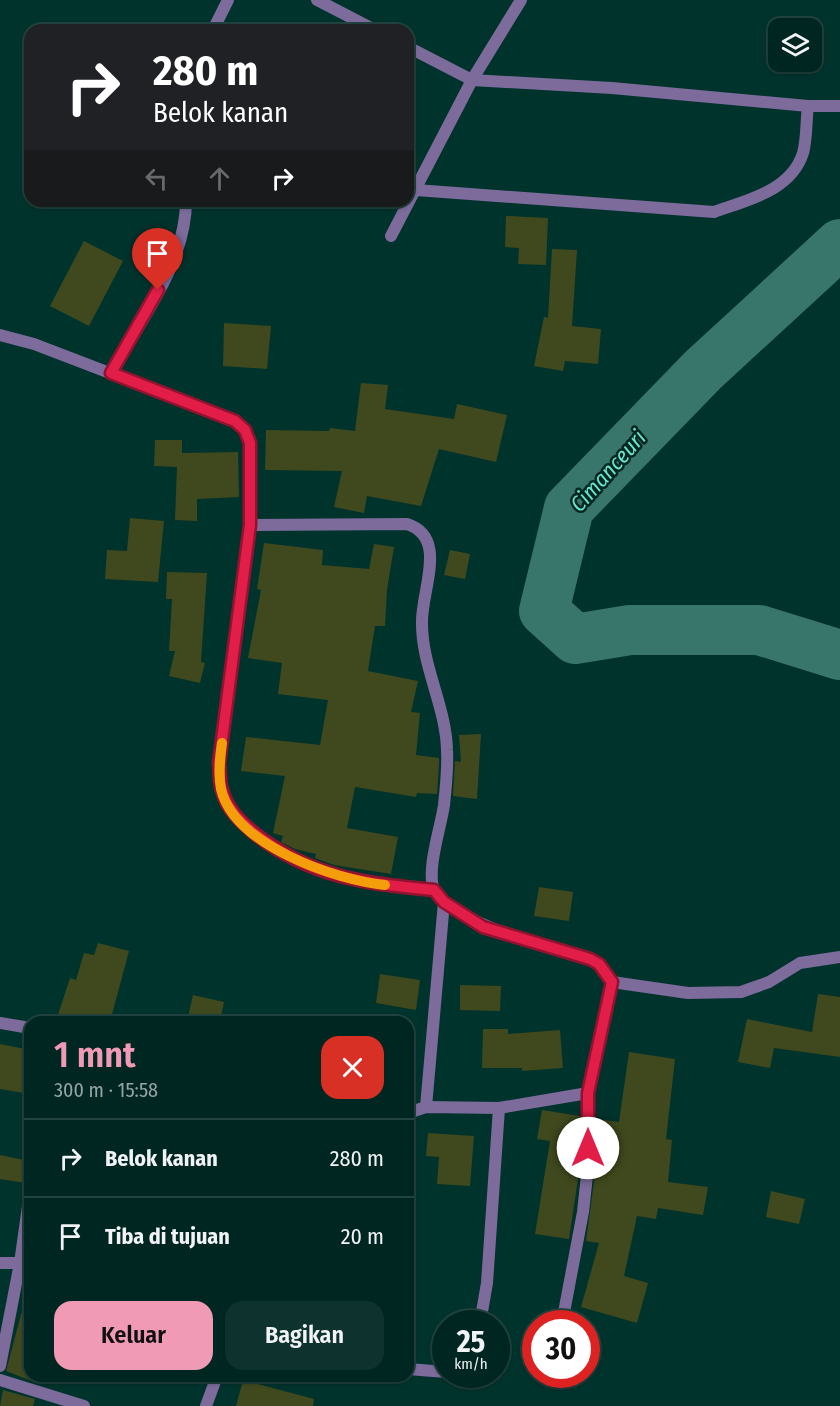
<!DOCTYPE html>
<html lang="id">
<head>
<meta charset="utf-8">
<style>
  body { margin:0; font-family:"Fira Sans Condensed",sans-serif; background:#0e322e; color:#f1f3f6; height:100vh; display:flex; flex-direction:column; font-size:22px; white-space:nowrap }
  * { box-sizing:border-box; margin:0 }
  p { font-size:20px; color:#95a5a5 }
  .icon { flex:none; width:33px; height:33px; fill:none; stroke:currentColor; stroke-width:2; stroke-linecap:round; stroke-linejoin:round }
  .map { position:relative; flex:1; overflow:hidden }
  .details { position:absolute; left:24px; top:1016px; width:390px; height:366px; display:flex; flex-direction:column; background:#002621; border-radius:18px; box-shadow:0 2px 4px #0004,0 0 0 2px #22433f }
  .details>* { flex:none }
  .guide { position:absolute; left:24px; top:24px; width:390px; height:183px; border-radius:18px; box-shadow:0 2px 4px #0004,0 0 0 2px #22433f; background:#202124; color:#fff; overflow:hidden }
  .tools { position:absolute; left:768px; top:18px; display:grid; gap:12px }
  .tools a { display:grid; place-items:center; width:54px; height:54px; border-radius:12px; background:#002621; box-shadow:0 2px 4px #0004,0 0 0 2px #22433f; font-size:30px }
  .speed { position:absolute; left:432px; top:1310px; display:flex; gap:12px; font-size:30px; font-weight:700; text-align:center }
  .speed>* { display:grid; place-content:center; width:78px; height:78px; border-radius:50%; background:#002621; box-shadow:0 2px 4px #0004,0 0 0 2px #22433f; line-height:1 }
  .speed small { font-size:15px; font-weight:400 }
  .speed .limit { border:9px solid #d22; background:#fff; color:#111 }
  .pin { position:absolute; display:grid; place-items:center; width:51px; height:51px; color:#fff; margin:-62px -26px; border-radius:50% 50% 50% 0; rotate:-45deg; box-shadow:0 0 6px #0007 }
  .pin .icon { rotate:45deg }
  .me { position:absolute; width:66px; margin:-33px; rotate:0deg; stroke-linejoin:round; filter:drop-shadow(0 0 4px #0008) }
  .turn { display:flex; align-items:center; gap:21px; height:126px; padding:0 30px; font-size:27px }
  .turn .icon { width:78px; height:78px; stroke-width:2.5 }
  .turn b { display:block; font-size:42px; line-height:51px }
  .lanes { display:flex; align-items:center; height:57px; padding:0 30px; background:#0003; justify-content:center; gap:30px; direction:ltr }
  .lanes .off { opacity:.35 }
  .round { display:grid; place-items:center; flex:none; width:63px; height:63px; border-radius:18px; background:#0e322e }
  .overview { display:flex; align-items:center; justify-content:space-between; height:102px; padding:0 30px }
  h1 { font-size:36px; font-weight:600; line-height:45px; color:#f09ab5 }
  .primary-button { display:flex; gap:12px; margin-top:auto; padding:12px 30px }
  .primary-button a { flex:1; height:69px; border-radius:18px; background:#f09ab5; color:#111; font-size:24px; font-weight:600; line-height:69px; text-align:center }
  .primary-button a+a { background:#0e322e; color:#f1f3f6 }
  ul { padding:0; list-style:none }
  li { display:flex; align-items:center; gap:18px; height:78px; padding:0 30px; border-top:2px solid #22433f }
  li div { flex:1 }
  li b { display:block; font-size:22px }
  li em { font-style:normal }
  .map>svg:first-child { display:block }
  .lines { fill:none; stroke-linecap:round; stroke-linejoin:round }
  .river { stroke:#38756a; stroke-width:50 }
  .building { fill:#3f491d }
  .street { stroke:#7c6b9b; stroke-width:12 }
  .route-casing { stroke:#92132f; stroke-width:15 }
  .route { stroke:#e11d48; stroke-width:10 }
  .slow { stroke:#f59e0b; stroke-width:10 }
  .labels { text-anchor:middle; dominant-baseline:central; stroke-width:5; stroke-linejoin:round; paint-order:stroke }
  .water-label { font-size:22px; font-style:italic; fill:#68e7d0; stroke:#052722 }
</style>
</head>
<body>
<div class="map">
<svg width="840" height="1406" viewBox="0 0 840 1406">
  <rect width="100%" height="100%" fill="#00332c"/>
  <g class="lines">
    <polyline class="river" points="840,244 703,370 569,508 544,611 575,639 630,630 759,630 840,655"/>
  </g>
  <g class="building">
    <polygon points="506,216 548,218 546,265 518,264 519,248 505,247"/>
    <polygon points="84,241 123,261 89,326 50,306"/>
    <polygon points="552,249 577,250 572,326 601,329 598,364 565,361 563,371 534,366 544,317 548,318"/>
    <polygon points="224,323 271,326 267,369 223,366"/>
    <polygon points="361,383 388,385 385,409 454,419 457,404 507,415 496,462 439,449 421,506 367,496 364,513 334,507 342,471 265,470 266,430 329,431 330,428 355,431"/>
    <polygon points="155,440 182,440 182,453 238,452 239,497 197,499 197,521 175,520 177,467 154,466"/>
    <polygon points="130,518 164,521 158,582 105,579 107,550 127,551"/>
    <polygon points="264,543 323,550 322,565 369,569 374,544 394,547 387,590 385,626 375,626 368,671 418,681 411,712 420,713 416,755 439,758 439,764 437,794 417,793 416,797 355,787 347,828 398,837 391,874 334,865 315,858 316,854 295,849 281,842 283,836 273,833 285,776 241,771 246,737 320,745 328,700 278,694 282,663 248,658 261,590 257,589"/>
    <polygon points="450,550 470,554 465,579 444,575"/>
    <polygon points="167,572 207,573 201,662 205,663 200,683 169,676 175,651 169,651 172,599 166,599"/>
    <polygon points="481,734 477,799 453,796 455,761 461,762 459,735"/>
    <polygon points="539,887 573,892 569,921 534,916"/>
    <polygon points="98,943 129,951 110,1022 79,1022 58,1015 70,978 76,980 84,953 94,955"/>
    <polygon points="380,974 420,980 416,1010 376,1003"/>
    <polygon points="460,985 501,986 500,1011 460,1010"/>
    <polygon points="818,994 840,997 840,1057 774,1048 770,1068 738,1062 747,1019 812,1032"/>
    <polygon points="193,995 224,1002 220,1022 187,1022"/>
    <polygon points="483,1029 508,1029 508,1034 560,1030 563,1068 522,1071 522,1068 482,1068"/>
    <polygon points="0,1044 30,1050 30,1094 0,1089"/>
    <polygon points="629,1052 675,1059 666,1139 672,1140 668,1182 708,1187 703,1215 658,1208 656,1219 637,1216 624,1276 648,1283 637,1323 581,1307 599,1243 586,1241 596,1167 596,1119 619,1122"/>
    <polygon points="542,1110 580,1116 580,1166 569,1239 535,1234 550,1141 537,1139"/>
    <polygon points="428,1133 474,1136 470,1186 437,1184 439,1157 426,1156"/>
    <polygon points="0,1155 29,1161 25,1183 0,1179"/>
    <polygon points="771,1191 805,1199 799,1224 766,1217"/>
    <polygon points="23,1307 30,1308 30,1376 41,1376 39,1384 6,1371"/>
    <polygon points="243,1380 314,1399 313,1406 236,1406"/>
    <polygon points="3,1390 35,1399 33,1406 0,1406"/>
  </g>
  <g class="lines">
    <g class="street">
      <polyline points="317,0 375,30"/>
      <polyline points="213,30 228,0"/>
      <polyline points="408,47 472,80 612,88 808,106 840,106"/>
      <path d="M416 190 714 212C747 200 791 191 803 153 807 139 806 121 808 106"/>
      <polyline points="391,236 472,80 521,0"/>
      <path d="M0 335 34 344 235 421 245 430 250 443V525L407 524C448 537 422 589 422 621 421 665 446 706 447 750 448 768 446 787 444 805 441 827 426 870 434 890 448 921 557 951 590 959L599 965 612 982 688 993 741 992 769 982 800 963 840 957"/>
      <path d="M111 373C140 321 186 263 186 201"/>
      <path d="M250 525 219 763C220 771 219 782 222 790 227 809 240 821 254 833 311 877 366 883 434 890"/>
      <polyline points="0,1023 30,1028"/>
      <polyline points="426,1107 444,902"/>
      <polyline points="408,1113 426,1107 499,1108 588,1093 612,982"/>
      <polyline points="0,1263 20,1263"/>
      <polyline points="480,1323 487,1283 499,1108"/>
      <polyline points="562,1323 583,1212 588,1166 588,1093"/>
      <polyline points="0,1366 20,1263 30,1192"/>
      <polyline points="408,1369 446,1372"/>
      <polyline points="0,1380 84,1406"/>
      <polyline points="206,1406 217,1376"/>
    </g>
  </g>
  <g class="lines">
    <g class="route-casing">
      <path id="route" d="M158 290 111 373 235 421 245 430 250 443V525L219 763C220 771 219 782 222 790 227 809 240 821 254 833 311 878 365 883 434 890L444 902 483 927 590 959 599 964 612 982 588 1093V1148"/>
    </g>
    <use href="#route" class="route"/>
    <path class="slow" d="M222 743C220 758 218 774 221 789 234 845 335 880 385 885"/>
  </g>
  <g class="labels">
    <g class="water-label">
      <text transform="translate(608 471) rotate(-48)">Cimanceuri</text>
    </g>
  </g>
</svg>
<div class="tools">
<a><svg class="icon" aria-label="layers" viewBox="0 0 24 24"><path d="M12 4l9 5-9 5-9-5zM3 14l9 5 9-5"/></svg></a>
</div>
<div class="speed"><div>25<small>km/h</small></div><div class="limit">30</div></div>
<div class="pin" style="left:158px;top:290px;background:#d93025"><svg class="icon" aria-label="arrive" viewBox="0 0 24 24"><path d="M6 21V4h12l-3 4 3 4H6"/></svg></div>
<svg class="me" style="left:588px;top:1148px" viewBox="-20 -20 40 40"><circle r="19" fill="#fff"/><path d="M0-13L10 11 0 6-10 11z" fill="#e11d48"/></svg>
<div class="guide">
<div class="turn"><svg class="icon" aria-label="right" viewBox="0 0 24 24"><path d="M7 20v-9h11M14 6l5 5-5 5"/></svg><div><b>280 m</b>Belok kanan</div></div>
<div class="lanes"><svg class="icon off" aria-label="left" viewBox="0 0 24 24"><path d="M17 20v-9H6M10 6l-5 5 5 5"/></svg><svg class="icon off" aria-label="ahead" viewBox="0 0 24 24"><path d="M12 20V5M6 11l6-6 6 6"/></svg><svg class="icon" aria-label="right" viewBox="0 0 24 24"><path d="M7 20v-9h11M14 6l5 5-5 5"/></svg></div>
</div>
<section class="details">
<div class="overview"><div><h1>1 mnt</h1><p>300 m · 15:58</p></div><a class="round" style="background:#d93025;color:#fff"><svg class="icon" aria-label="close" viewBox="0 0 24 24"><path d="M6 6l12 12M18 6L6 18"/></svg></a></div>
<ul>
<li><svg class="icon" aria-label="right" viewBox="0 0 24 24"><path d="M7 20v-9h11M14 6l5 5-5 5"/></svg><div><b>Belok kanan</b></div><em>280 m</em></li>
<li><svg class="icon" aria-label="arrive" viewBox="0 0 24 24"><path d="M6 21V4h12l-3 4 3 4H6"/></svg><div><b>Tiba di tujuan</b></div><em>20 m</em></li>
</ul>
<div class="primary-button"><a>Keluar</a><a>Bagikan</a></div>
</section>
</div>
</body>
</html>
